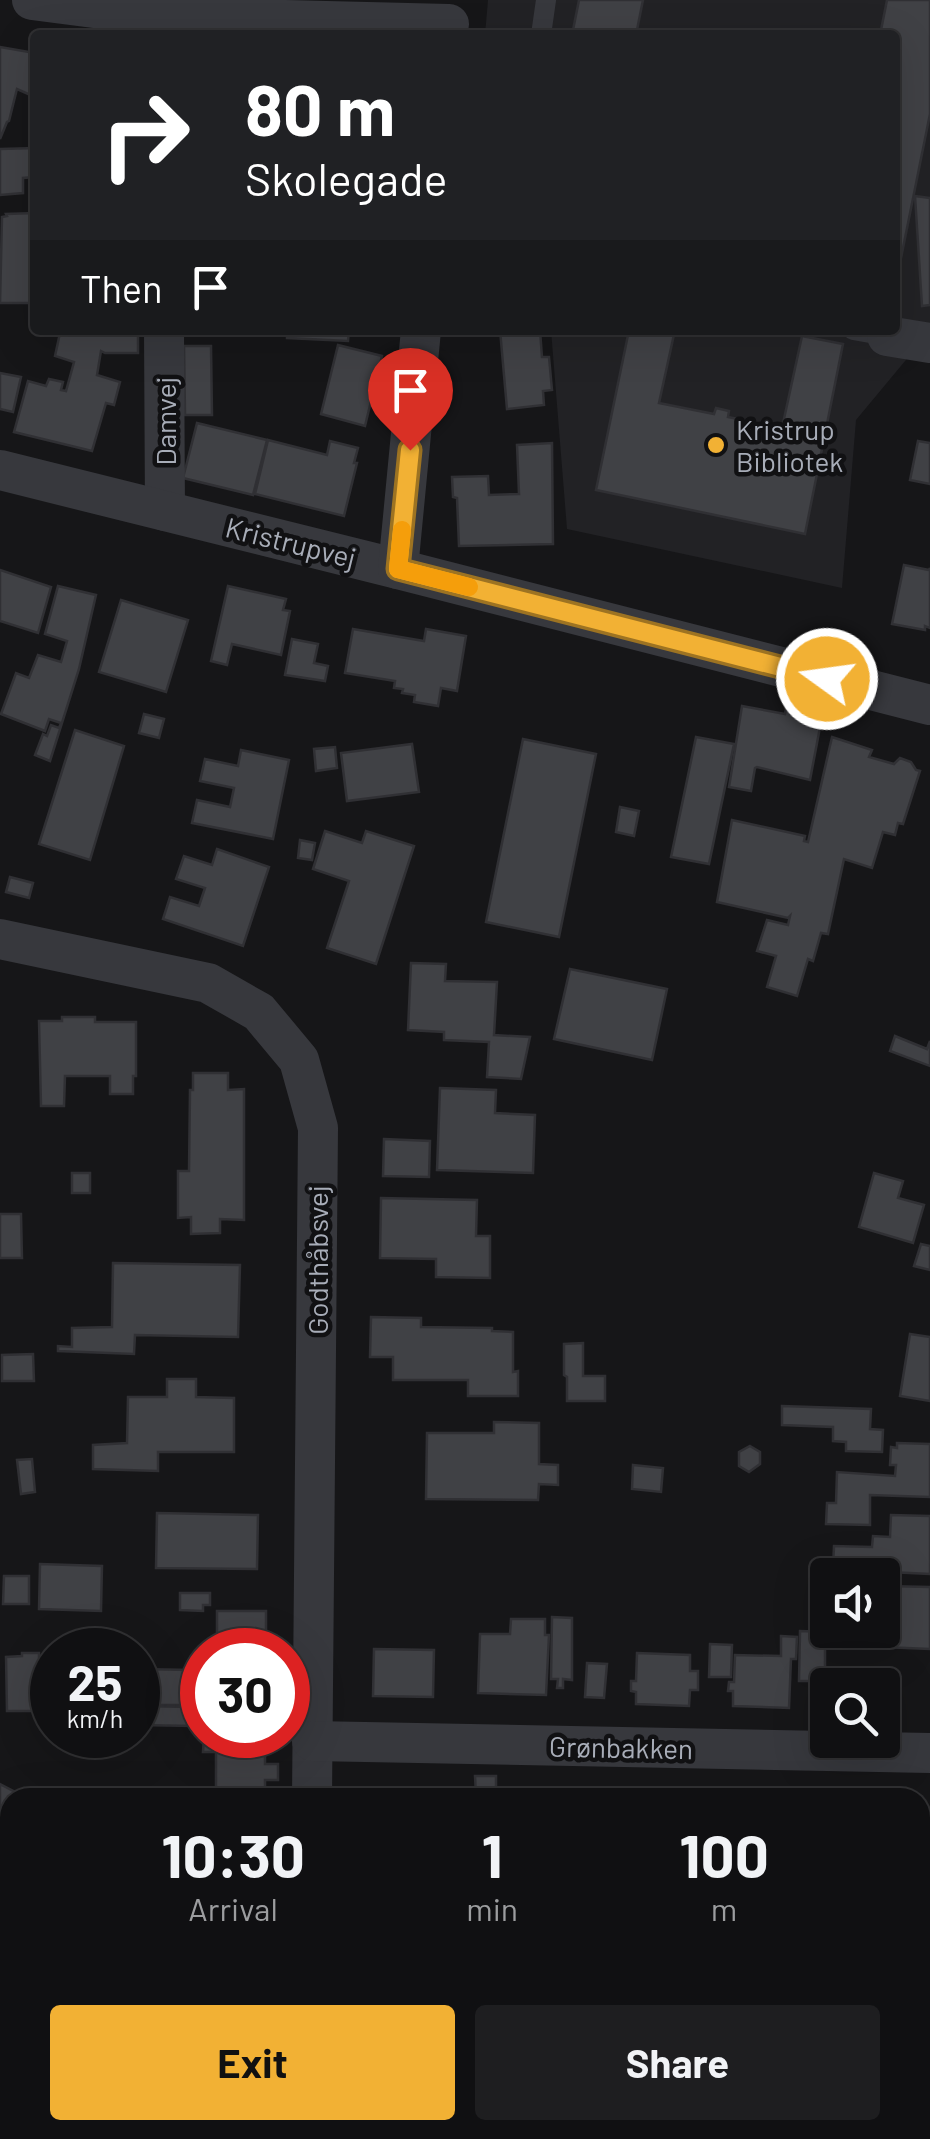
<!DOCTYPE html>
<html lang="en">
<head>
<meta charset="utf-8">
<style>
  body { margin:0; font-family:Barlow,sans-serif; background:#1e1e20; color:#f1f3f6; height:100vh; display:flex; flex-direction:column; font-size:38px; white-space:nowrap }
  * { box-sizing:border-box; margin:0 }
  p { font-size:32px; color:#9c9d9f }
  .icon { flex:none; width:55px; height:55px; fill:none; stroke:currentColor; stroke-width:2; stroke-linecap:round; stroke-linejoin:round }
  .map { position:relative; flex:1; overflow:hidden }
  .panel { position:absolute; left:0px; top:1788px; width:930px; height:352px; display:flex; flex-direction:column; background:#101012; border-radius:30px 30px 0 0; box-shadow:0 10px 40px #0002,0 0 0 2px #303032 }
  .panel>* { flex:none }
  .top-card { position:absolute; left:30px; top:30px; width:870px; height:305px; border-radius:10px; box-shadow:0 10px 40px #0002,0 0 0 2px #303032; background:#202124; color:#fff; overflow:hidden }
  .controls { position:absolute; left:810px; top:1558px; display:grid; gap:20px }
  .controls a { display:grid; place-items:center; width:90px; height:90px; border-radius:10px; background:#101012; box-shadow:0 10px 40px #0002,0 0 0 2px #303032; font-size:50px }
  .speed { position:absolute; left:30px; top:1628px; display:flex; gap:20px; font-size:50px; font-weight:700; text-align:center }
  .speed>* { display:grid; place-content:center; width:130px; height:130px; border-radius:50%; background:#101012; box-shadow:0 10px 40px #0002,0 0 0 2px #303032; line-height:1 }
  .speed small { font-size:25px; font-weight:400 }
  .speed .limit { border:15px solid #d22; background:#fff; color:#111 }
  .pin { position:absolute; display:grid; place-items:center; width:85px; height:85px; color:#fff; margin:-102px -42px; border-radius:50% 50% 50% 0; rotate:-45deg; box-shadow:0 0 10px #0007 }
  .pin .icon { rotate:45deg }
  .me { position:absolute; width:110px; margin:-55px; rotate:284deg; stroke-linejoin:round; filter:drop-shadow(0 0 8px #0008) }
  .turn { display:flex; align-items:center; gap:35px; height:210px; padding:0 50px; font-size:45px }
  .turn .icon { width:130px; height:130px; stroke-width:2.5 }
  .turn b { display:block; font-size:70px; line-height:85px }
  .then { display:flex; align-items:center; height:95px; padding:0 50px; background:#0003; gap:20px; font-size:38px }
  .eta { display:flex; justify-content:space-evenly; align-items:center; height:170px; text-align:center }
  .eta b { font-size:60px; font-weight:700; line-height:70px }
  .primary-button { display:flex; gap:20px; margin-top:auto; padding:20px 50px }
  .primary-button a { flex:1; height:115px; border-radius:10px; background:#f2b134; color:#111; font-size:40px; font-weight:700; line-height:115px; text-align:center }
  .primary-button a+a { background:#1e1e20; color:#f1f3f6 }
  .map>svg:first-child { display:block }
  .built { fill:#222225 }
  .building { fill:#404145; stroke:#303034; stroke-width:2.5 }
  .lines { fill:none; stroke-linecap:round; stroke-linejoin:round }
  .service { stroke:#37383d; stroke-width:20 }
  .minor { stroke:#37383d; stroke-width:40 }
  .route-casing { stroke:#9d7322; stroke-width:25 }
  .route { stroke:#f2b134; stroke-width:18 }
  .slow { stroke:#f59e0b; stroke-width:18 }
  .poi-dot { fill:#f2b134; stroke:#111113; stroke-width:4 }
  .labels { text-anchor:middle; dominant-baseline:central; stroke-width:9; stroke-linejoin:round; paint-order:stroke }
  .street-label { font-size:28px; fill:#a8adb8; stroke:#111113 }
  .poi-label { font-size:28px; fill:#a8adb8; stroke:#111113; text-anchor:start }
</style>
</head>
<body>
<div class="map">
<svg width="930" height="2139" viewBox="0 0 930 2139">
  <rect width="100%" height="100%" fill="#161618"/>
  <g class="built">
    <polygon points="488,0 930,0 930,331 856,420 842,588 567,529 551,330 895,330 895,35 485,35"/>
    <polygon points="10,2015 10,2130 596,2130 921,2139 0,2139 0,2031"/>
  </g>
  <g class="building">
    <polygon points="579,0 643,0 636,35 572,35"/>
    <polygon points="887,0 930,0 930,114 895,288 895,35 880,35"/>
    <polygon points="0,47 35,53 35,97 17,89 9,121 7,122 0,139"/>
    <polygon points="35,148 35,177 23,178 23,193 0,195 0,149"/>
    <polygon points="915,196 930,198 930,305 922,306"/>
    <polygon points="35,213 35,303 0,303 2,217 7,216 6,214"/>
    <polygon points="287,330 349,330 348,341 287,338"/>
    <polygon points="500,330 540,330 542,357 549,357 552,390 543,391 544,405 507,409"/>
    <polygon points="629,330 675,330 659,403 714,414 716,408 729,411 728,417 782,428 802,336 843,344 805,534 596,490"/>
    <polygon points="60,333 138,333 138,353 105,353 101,351 97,375 120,382 114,405 106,403 92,451 14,432 28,381 46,386 49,379 63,382 61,390 66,391 74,362 55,356"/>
    <polygon points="338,345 382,356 365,426 321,414"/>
    <polygon points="184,346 211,346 212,415 185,415"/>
    <polygon points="0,373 21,377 13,412 0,409"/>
    <polygon points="197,423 267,440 253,495 183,478"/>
    <polygon points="268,440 327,455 330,441 358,448 354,463 357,463 344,516 255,494"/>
    <polygon points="918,441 930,443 930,484 910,480"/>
    <polygon points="552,443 553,544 459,546 457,498 453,497 452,477 488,476 489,495 519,494 517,445"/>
    <polygon points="904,565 929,570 930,568 930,628 925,626 925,630 892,624"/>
    <polygon points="0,570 51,587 38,633 0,621"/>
    <polygon points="58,586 96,595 79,669 50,761 35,755 43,734 47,736 51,725 59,728 61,723 49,719 45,731 1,714 16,673 29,678 38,655 61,662 67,641 45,634"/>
    <polygon points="228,586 286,599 283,610 290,611 281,655 232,644 227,665 211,661"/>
    <polygon points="121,600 188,620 166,692 99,672"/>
    <polygon points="353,629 424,641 426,629 466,636 457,691 441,688 438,706 414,702 415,695 402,693 403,689 394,688 395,681 345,673"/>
    <polygon points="292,639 318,644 314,663 328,666 325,681 285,675"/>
    <polygon points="742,706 785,714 786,708 799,711 798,718 821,722 810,780 757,767 755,768 751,791 729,787"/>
    <polygon points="144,714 164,719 159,738 139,733"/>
    <polygon points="75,730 124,746 90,860 39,844"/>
    <polygon points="696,737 734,744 709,864 671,857"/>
    <polygon points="832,737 872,750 869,757 894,764 900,758 911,762 916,770 920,771 903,824 898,823 895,835 883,832 872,868 844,859 828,934 821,933 813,961 808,959 797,996 767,987 776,956 757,951 767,920 788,925 790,916 788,918 717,902 732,820 805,836 804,841 808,842"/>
    <polygon points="523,739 596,754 559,937 486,922"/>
    <polygon points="412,744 419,792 347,801 341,753"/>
    <polygon points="335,747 337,768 316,771 314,749"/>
    <polygon points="241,750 289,760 273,839 192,823 197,800 230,807 234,788 200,781 205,759 238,766"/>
    <polygon points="620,807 639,811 634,836 616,832"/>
    <polygon points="325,831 362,843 366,831 414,846 376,964 327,948 349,881 313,869"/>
    <polygon points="300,840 315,843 312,860 298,858"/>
    <polygon points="217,849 269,867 243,946 163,919 170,897 199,906 205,888 176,879 184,856 212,865"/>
    <polygon points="10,877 33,883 29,898 6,892"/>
    <polygon points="411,963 446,964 445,981 497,982 494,1035 530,1037 521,1079 487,1077 489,1042 444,1040 444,1032 408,1030"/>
    <polygon points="570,969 667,989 652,1060 554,1039"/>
    <polygon points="62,1017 95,1017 95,1022 136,1022 136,1076 133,1076 133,1094 110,1094 110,1076 65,1076 64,1106 41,1106 39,1021 62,1021"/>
    <polygon points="895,1036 927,1049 930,1041 930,1066 890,1051"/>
    <polygon points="193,1073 228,1073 228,1090 244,1089 244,1220 220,1219 220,1233 191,1234 191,1217 178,1218 178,1171 189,1171 190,1090 193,1090"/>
    <polygon points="440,1088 496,1090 495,1113 535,1115 533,1173 437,1170"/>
    <polygon points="384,1139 430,1141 429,1177 383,1176"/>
    <rect x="72" y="1173" width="18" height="20"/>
    <polygon points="874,1173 903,1181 898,1198 924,1205 913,1243 859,1227"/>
    <polygon points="381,1198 477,1200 476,1236 490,1236 490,1278 436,1277 436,1259 380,1258"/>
    <polygon points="0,1214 21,1214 22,1258 0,1258"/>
    <polygon points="921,1244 930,1246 930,1270 914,1266"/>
    <polygon points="113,1263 240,1265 238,1337 135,1335 134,1354 58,1351 58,1346 72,1347 72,1328 112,1327"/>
    <polygon points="371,1317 421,1318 421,1327 492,1328 492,1331 513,1332 513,1372 518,1371 518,1396 468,1396 468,1380 393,1380 393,1357 370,1357"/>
    <polygon points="910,1334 930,1337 930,1401 900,1396"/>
    <polygon points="583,1343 583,1376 605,1376 605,1401 567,1401 567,1377 564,1375 564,1344"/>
    <polygon points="33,1354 34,1381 2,1381 2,1355"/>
    <polygon points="167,1379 196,1379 196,1397 234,1398 234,1452 158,1452 158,1471 93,1469 93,1445 127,1443 128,1397 167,1397"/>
    <polygon points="782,1406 871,1409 870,1429 883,1430 882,1452 846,1451 846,1442 833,1441 833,1427 782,1425"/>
    <polygon points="494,1422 539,1423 539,1464 558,1465 558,1485 539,1484 538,1500 426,1499 427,1433 494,1433"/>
    <polygon points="897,1443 930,1444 930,1497 870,1495 870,1525 826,1524 827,1503 836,1503 837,1472 895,1476 896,1465 890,1465 891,1447 897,1448"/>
    <polygon points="750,1446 760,1452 760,1464 749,1472 739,1466 739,1452"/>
    <polygon points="32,1459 35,1492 21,1494 17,1460"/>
    <polygon points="633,1465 663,1468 661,1492 632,1489"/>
    <polygon points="157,1513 258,1515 257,1569 156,1568"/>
    <polygon points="891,1515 930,1516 930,1574 889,1572 889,1569 833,1567 834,1546 872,1547 873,1536 890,1537"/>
    <polygon points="40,1564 102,1566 101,1611 39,1609"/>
    <polygon points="4,1576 29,1576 29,1604 3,1604"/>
    <polygon points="885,1586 930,1587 930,1649 883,1647"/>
    <polygon points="180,1593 210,1593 210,1605 203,1605 203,1611 180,1610"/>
    <polygon points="217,1611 266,1611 266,1650 206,1650 217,1650"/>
    <polygon points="552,1617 572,1618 572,1680 563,1679 563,1688 557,1688 558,1679 551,1679"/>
    <polygon points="511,1619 545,1619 545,1635 549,1635 546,1695 478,1693 480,1634 510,1634"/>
    <polygon points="800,1631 825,1632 825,1681 799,1681"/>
    <polygon points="781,1636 797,1637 796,1659 791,1659 789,1708 733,1706 733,1691 728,1691 729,1682 734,1682 735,1655 781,1656"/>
    <polygon points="710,1644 732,1645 731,1677 709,1677"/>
    <polygon points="374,1649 434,1650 433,1697 373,1696"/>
    <polygon points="22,1653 39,1653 39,1657 45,1657 45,1661 52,1661 52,1707 46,1707 46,1711 7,1711 6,1657 22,1656"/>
    <polygon points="637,1653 690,1655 690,1671 698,1671 698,1690 690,1690 689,1706 636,1704 636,1692 631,1691 631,1681 636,1681"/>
    <polygon points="587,1663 607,1664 604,1698 585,1697"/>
    <polygon points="138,1669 192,1670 192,1705 138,1705"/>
    <polygon points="139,1706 194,1707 193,1726 138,1725"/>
    <polygon points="204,1735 265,1735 265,1764 278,1764 278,1780 265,1780 265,1798 216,1798 216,1752 203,1752"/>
    <polygon points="475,1776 496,1776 496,1797 598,1795 598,1798 446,1798 476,1796"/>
    <polygon points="0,1784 25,1797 10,1798 10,1825 0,1844"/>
    <rect x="920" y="1815" width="10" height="46"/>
    <rect x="113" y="2130" width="95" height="9"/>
  </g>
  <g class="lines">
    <g class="service">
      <polyline points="541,35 546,0"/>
      <polyline points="853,330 887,336"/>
      <polyline points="36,2139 41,2130"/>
    </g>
    <g class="minor">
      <polyline points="32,0 163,17 449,24"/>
      <polyline points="164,330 165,511"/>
      <polyline points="887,336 930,343"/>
      <polyline points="0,470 398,569 930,705"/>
      <polyline points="398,569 421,330"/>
      <polyline points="0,939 208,983 259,1012 299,1060 318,1128 312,1798"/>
      <polyline points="312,1741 930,1753"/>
      <polyline points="920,2104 930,2104"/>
    </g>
  </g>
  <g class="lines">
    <g class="route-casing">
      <polyline id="route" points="410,450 398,569 827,679"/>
    </g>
    <use href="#route" class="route"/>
    <polyline class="slow" points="402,530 398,569 469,587"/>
  </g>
  <circle class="poi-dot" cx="716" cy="445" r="10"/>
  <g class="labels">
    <g class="street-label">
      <text transform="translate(165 421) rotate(-90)">Damvej</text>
      <text transform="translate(291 542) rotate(14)">Kristrupvej</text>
      <text transform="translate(317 1260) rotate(-90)">Godthåbsvej</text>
      <text transform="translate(621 1747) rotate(1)">Grønbakken</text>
    </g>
    <g class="poi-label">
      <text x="736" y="429">Kristrup<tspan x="736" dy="32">Bibliotek</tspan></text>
    </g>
  </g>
</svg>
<div class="controls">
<a><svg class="icon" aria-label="sound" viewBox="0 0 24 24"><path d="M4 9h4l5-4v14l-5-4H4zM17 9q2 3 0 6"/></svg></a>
<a><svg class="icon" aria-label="search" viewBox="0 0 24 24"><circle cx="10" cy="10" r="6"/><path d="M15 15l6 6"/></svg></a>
</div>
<div class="speed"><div>25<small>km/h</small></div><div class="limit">30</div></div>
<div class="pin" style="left:410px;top:450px;background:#d93025"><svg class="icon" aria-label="arrive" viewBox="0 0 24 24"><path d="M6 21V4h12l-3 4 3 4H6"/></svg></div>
<svg class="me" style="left:827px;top:679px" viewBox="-20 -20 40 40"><circle r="17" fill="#f2b134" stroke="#fff" stroke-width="3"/><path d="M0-11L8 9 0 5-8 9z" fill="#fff"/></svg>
<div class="top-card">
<div class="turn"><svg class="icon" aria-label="right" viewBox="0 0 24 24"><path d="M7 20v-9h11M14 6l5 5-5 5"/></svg><div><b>80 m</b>Skolegade</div></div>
<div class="then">Then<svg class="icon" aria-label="arrive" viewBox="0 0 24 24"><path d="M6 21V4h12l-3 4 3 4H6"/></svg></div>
</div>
<section class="panel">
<div class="eta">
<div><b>10:30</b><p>Arrival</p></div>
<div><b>1</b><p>min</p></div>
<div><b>100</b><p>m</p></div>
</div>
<div class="primary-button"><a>Exit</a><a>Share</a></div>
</section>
</div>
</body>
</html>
